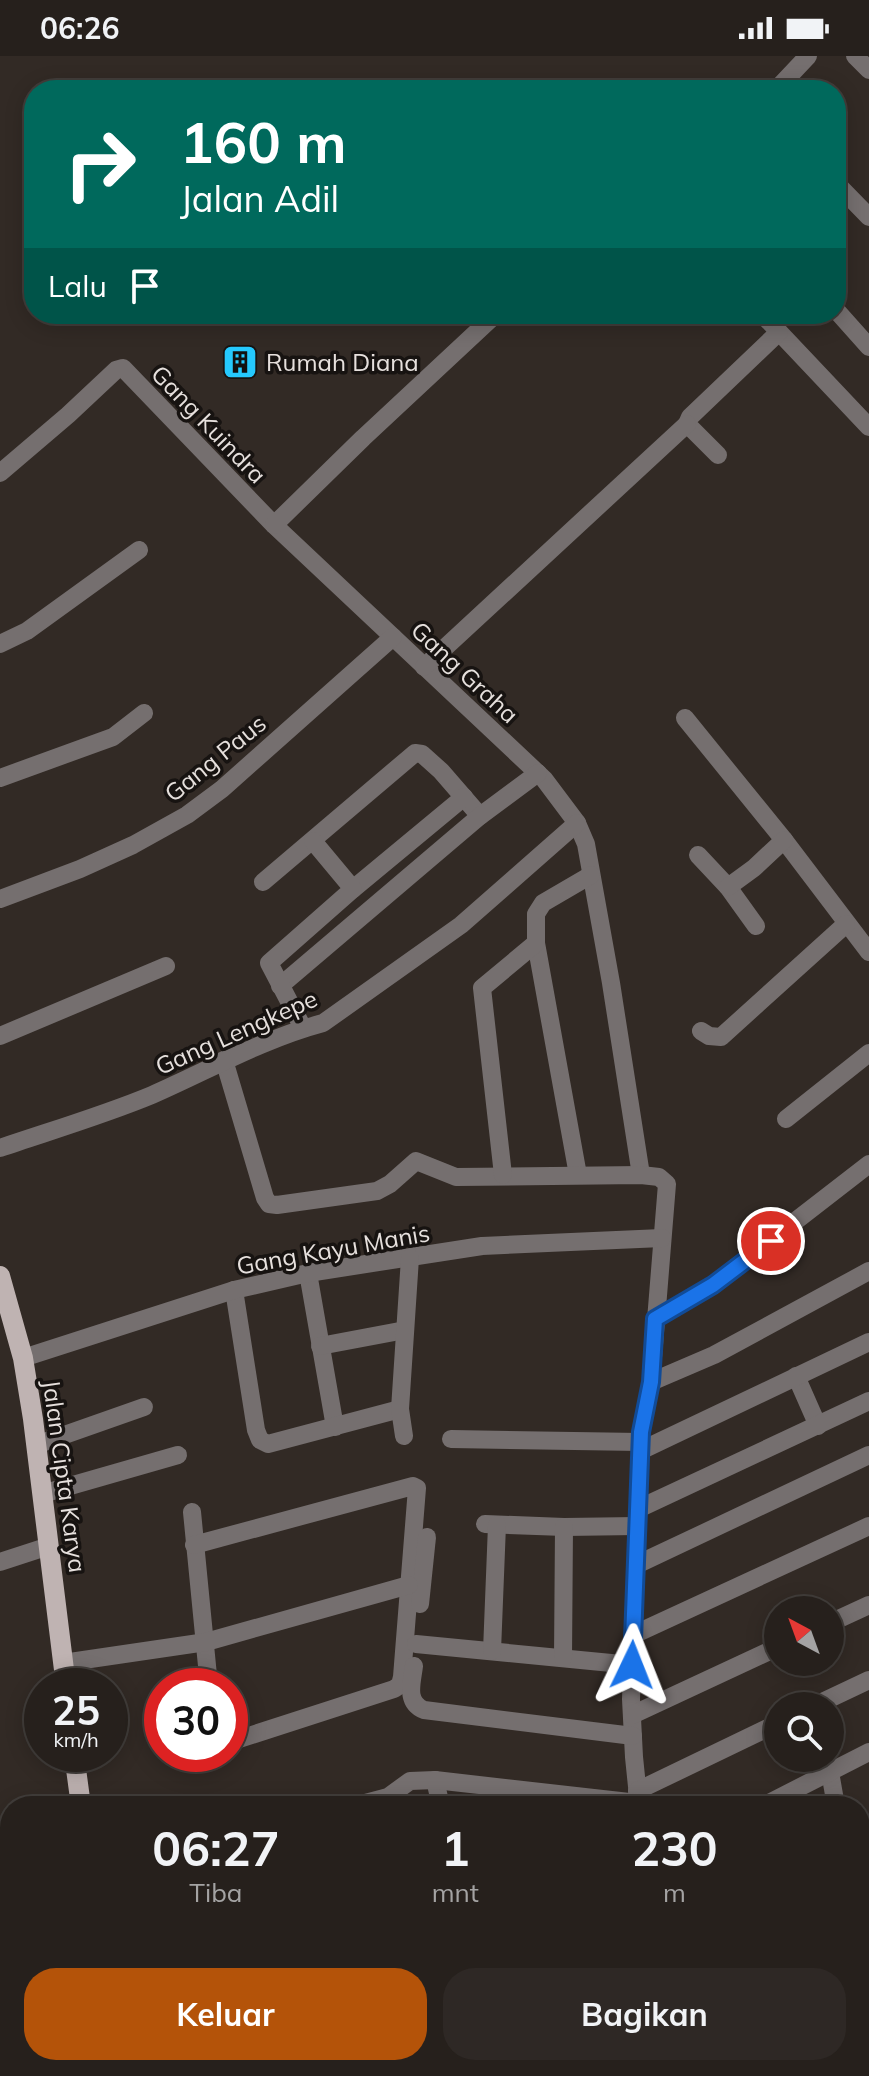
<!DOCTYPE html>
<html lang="id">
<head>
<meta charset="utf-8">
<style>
  body { margin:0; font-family:Mulish,sans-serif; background:#2e2825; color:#f1f3f6; height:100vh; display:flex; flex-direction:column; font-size:30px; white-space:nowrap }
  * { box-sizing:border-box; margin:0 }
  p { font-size:26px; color:#a4a3a3 }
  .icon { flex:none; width:44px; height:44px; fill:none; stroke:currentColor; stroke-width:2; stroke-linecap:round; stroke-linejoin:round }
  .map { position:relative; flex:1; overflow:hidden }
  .drawer { position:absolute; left:0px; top:1740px; width:870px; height:280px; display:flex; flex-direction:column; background:#26201c; border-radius:32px 32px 0 0; box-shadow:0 4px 20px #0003,0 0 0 2px #423e3b }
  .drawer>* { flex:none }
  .top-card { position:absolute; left:24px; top:24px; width:822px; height:244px; border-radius:32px; box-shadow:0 4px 20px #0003,0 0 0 2px #423e3b; background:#00695c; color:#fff; overflow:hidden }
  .needle { width:52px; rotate:319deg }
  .buttons { position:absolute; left:764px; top:1540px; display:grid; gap:16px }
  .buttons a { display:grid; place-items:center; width:80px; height:80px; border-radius:50%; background:#26201c; box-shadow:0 4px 20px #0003,0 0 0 2px #423e3b; font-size:40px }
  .speed { position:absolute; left:24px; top:1612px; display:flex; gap:16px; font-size:40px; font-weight:700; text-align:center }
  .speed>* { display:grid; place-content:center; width:104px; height:104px; border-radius:50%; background:#26201c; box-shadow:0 4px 20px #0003,0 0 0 2px #423e3b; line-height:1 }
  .speed small { font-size:20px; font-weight:400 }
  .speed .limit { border:12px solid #d22; background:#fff; color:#111 }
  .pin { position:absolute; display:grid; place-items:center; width:68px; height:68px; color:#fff; margin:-34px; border:4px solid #fff; border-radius:50%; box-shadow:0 2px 8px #0007 }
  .me { position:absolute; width:88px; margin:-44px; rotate:2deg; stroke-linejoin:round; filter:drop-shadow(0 0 6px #0008) }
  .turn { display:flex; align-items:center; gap:28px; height:168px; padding:0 24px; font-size:36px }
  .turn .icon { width:104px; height:104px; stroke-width:2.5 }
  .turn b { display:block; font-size:56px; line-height:68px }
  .then { display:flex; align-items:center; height:76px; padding:0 24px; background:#0003; gap:16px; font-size:30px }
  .eta { display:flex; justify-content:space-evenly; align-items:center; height:136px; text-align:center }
  .eta b { font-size:48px; font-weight:700; line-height:56px }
  .button { display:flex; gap:16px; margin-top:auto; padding:16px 24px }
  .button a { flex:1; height:92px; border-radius:32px; background:#b45309; color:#fff; font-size:32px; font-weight:700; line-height:92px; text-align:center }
  .button a+a { background:#2e2825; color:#f1f3f6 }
  .status { display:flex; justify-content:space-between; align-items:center; height:56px; padding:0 40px; background:#26201c; direction:ltr }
  .status svg { height:22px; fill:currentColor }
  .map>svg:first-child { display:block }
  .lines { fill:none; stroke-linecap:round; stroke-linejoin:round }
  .minor { stroke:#756f6f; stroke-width:18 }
  .major { stroke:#bfb3b2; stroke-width:20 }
  .route-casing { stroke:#114b97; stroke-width:20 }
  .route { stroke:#1a73e8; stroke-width:14 }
  .labels { text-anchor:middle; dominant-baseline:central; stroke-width:7; stroke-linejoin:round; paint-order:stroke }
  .poi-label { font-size:24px; fill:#e6e0dd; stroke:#171311; text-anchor:start }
  .street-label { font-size:24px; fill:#e6e0dd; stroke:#171311 }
</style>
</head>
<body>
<div class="status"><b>06:26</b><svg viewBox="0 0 49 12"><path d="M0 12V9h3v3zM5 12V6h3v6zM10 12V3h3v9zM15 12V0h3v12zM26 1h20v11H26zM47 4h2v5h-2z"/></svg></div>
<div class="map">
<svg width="869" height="2020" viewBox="0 0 869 2020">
  <rect width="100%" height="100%" fill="#322a25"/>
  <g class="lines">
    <g class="minor">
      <polyline points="855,0 869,14"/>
      <polyline points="776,34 808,0"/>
      <polyline points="836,127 869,161"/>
      <polyline points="836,254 869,291"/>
      <polyline points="762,258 869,371"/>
      <polyline points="718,399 687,368 690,361 779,276"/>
      <polyline points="0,417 68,359 116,314 123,312 274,469 544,723 577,767 586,788 611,927 641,1119"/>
      <polyline points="274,469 363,382 496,258"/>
      <polyline points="0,588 27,575 139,494"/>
      <polyline points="424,611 687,368"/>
      <polyline points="685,662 784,784 869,896"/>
      <polyline points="0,722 113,681 144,657"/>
      <polyline points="698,799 728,831 756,870"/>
      <polyline points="263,826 415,697 422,698 441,715 480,760"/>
      <polyline points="728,831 754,812 784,784"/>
      <polyline points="353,833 464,741"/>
      <polyline points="0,843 80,813 133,789 187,759 222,733 393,581"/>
      <polyline points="536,887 578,1119"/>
      <polyline points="280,930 480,760 538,717"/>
      <polyline points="303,972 269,907 353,833 313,785"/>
      <polyline points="701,975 709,980 721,981 846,868"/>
      <polyline points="0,980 166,910"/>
      <polyline points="224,1004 265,1142 269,1148 277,1149 377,1135 390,1128 416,1105 456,1121 641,1119 659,1121 667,1128 651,1326 641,1376 631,1643 634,1701 639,1750"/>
      <polyline points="786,1063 869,997"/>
      <path d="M0 1092C50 1075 104 1059 152 1039 209 1014 263 983 323 967L461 869 577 767"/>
      <polyline points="503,1119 482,932 536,887 536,858 543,847 591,819"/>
      <polyline points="308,1217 335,1371"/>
      <polyline points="234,1234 256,1374 260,1384 268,1388 400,1353"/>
      <polyline points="655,1263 713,1229 869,1108"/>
      <polyline points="320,1290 405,1274"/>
      <polyline points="23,1302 234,1234 308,1217 482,1190 662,1182"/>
      <polyline points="796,1320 818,1370"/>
      <polyline points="651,1326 714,1299 869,1215"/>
      <polyline points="404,1380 400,1353 410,1202"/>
      <polyline points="451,1383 640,1386"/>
      <polyline points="36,1389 144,1351"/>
      <polyline points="640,1395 869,1286"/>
      <polyline points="42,1438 178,1399"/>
      <polyline points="638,1453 869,1345"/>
      <polyline points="192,1456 209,1630"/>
      <polyline points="485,1468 564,1471 637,1470"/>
      <polyline points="194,1489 413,1430 417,1432 402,1621 400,1629 394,1633 230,1686"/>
      <polyline points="0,1506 49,1490"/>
      <polyline points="636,1509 869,1399"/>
      <polyline points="420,1548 427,1481"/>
      <polyline points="830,1567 869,1549"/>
      <polyline points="633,1579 869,1470"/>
      <polyline points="416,1588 632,1609"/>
      <polyline points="492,1595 497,1469"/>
      <polyline points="563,1602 564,1471"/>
      <polyline points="63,1607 206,1586 409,1529"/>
      <path d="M414 1610C412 1627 405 1646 424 1654L633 1680"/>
      <polyline points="814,1650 869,1624"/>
      <polyline points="632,1659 778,1591"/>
      <polyline points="830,1716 836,1750"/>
      <polyline points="435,1724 441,1750"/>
      <polyline points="637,1735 778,1667"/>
      <polyline points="354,1750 388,1741 410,1725 435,1724 638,1747"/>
      <polyline points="763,1750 869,1696"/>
      <polyline points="0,1797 10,1795"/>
      <polyline points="860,1814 869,1811"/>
      <polyline points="0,1838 8,1839 10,1842"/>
      <polyline points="860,1888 869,1885"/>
      <polyline points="0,1910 10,1908"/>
      <polyline points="0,1982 10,1980"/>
      <polyline points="496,2010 499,2020"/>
      <polyline points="638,2010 642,2020"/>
      <polyline points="803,2010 807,2020"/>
      <polyline points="209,2020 259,2010"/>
    </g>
    <g class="major">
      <polyline points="0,1220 23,1302 33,1363 66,1630"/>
      <polyline points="74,1698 81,1750"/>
      <polyline points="115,2010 116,2020"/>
    </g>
  </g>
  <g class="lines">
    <g class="route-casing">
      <polyline id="route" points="632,1609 641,1376 651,1326 655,1263 713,1229 771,1185"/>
    </g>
    <use href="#route" class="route"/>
  </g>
  <defs>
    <g id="building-square" transform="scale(1.8)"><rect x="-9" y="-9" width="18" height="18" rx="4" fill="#25c9fe" stroke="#171311"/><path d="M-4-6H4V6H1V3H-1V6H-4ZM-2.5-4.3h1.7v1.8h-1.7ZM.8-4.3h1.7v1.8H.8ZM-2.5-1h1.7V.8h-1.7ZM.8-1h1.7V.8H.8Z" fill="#111"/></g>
  </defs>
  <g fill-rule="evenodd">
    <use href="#building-square" x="240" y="306"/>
  </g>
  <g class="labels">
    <g class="poi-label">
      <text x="266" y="306">Rumah Diana</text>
    </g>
    <g class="street-label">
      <text transform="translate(209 368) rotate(46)">Gang Kuindra</text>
      <text transform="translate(465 616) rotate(43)">Gang Graha</text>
      <text transform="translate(215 702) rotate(-39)">Gang Paus</text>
      <text transform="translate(236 976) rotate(-24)">Gang Lengkepe</text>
      <text transform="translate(333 1193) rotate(-10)">Gang Kayu Manis</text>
      <text transform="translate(65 1420) rotate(82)">Jalan Cipta Karya</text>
    </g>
  </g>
</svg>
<div class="buttons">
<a><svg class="needle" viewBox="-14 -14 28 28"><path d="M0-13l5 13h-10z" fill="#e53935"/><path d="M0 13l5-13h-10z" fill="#a4a3a3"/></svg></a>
<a><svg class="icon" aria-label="search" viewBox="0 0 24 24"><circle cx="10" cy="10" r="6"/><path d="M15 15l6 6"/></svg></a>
</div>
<div class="speed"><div>25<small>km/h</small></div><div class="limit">30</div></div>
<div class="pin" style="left:771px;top:1185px;background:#d93025"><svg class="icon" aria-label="arrive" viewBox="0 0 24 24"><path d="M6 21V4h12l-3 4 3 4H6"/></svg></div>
<svg class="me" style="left:632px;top:1609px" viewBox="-20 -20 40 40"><path d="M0-17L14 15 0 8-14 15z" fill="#1a73e8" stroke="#fff" stroke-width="4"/></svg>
<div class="top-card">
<div class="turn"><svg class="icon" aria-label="right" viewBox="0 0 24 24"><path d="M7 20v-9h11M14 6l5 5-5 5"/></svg><div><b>160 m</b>Jalan Adil</div></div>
<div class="then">Lalu<svg class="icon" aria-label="arrive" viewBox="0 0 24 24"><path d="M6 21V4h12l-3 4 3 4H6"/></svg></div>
</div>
<section class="drawer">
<div class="eta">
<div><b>06:27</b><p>Tiba</p></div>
<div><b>1</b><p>mnt</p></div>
<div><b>230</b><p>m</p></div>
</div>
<div class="button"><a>Keluar</a><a>Bagikan</a></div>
</section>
</div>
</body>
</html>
